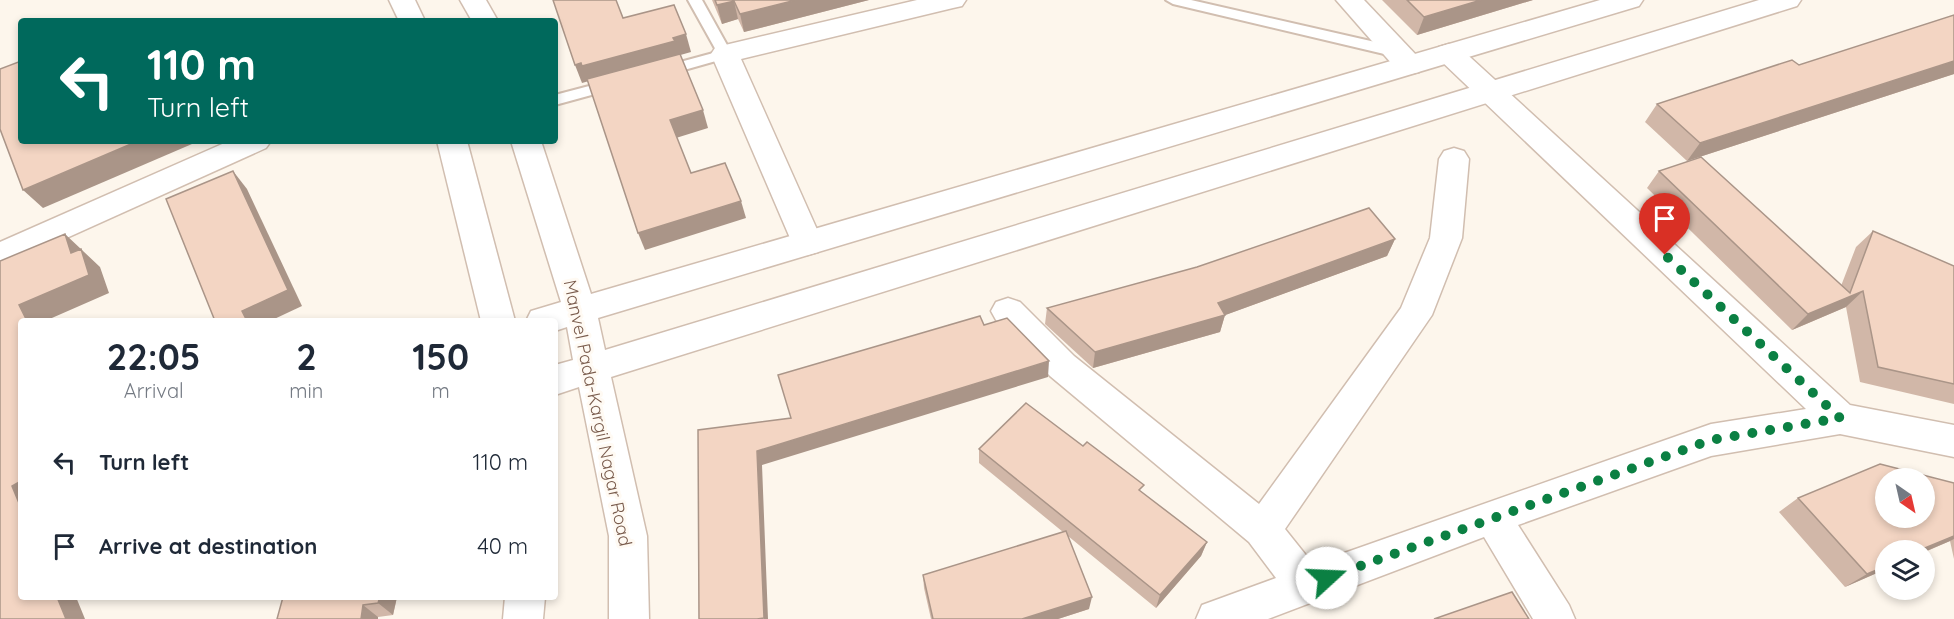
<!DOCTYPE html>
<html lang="en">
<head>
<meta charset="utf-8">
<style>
  body { margin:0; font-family:Quicksand,sans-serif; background:#f6f6f7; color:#1f2937; height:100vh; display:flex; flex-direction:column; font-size:22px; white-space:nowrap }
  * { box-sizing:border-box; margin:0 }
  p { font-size:20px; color:#747a83 }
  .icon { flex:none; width:33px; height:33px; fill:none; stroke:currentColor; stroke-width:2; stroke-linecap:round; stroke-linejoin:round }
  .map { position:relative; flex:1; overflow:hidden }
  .details { position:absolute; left:18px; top:318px; width:540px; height:282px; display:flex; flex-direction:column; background:#fff; border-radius:6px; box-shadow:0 3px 9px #0003 }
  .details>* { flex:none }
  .top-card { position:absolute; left:18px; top:18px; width:540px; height:126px; border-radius:6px; box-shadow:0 3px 9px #0003; background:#00695c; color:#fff; overflow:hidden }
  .needle { width:39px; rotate:146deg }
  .controls { position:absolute; left:1875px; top:468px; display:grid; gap:12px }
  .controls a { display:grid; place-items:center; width:60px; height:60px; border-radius:50%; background:#fff; box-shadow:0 3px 9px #0003; font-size:30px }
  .pin { position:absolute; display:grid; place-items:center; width:51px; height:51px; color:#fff; margin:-62px -26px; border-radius:50% 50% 50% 0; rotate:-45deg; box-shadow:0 0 6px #0007 }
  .pin .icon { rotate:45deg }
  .me { position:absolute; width:66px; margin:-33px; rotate:70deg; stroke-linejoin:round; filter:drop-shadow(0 0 4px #0008) }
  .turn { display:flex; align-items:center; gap:21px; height:126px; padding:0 30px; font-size:27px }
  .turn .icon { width:78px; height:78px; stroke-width:2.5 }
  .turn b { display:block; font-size:42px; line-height:51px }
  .eta { display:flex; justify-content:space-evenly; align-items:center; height:102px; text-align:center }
  .eta b { font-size:36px; font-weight:800; line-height:42px }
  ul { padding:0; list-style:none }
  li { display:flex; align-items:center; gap:18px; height:84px; padding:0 30px }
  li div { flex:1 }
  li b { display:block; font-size:22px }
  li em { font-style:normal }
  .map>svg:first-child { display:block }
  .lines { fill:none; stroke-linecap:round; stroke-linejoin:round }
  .service-casing { stroke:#d1beb0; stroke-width:4 }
  .minor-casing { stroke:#d1beb0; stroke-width:3 }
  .tertiary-casing { stroke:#d1beb0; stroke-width:3 }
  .service { fill:#fff; fill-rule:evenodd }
  .minor { fill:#fff; fill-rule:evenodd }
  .tertiary { fill:#fff; fill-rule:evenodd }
  .wall { fill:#d1b7a8 }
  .shaded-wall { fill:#aa9588 }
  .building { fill:#f3d5c3; stroke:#aa9588; stroke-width:1.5; fill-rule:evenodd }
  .route { stroke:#0b8043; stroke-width:10; stroke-dasharray:0 18 }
  .labels { text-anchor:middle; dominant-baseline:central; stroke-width:6; stroke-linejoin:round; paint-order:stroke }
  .street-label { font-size:18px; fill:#7a5c4d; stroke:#fffaf3 }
</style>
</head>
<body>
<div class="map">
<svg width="1954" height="619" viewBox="0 0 1954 619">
  <rect width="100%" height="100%" fill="#fdf6ec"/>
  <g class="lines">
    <g class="service-casing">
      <g id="service">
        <polygon points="688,0 702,0 732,54 730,57 663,76 658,74 656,71 658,68 717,52"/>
        <polygon points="1166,0 1191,0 1397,47 1404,52 1397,57 1173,4"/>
        <polygon points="612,80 617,82 619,85 617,88 555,105 555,95"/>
      </g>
    </g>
    <g class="minor-casing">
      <g id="minor">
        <polygon points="917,0 966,0 962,6 953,8 741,59 823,243 818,252 807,255 796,252 711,54 715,48 725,45"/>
        <polygon points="1336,0 1364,0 1419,58 1423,65 1419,72 1409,74 1399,72"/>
        <polygon points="1449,44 1459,47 1850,405 1954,425 1954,457 1840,434 1711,456 1518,525 1569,605 1575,619 1533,619 1484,537 1268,619 1196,619 1202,605 1276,578 1249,542 1050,376 996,320 991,311 996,302 1008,298 1020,302 1074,356 1259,504 1401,308 1430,238 1439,159 1444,151 1454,148 1464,151 1469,159 1462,238 1432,315 1285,529 1313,564 1711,424 1806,409 1439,59 1435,53 1439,47"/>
        <polygon points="229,141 271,141 266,148 0,268 0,242"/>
      </g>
    </g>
    <g class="tertiary-casing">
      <g id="tertiary">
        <polygon points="389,0 415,0 425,21 399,21"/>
        <polygon points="460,0 486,0 498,21 472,21"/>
        <polygon points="1600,0 1643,0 1639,6 598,318 605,350 1759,0 1801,0 1797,6 611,377 647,536 649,619 609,619 609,536 579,387 555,395 555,365 573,360 567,327 555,331 555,321 526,321 531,311 561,302 511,141 541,141 591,294"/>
        <polygon points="437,141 467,141 515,321 481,321"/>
        <polygon points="505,597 545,597 543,619 503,619"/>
      </g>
    </g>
    <use href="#service" class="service"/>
    <use href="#minor" class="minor"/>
    <use href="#tertiary" class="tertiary"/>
  </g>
  <g class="wall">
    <polygon points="712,0 869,0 744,32 738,19 722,24"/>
    <polygon points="1382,0 1533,0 1417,35"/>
    <polygon points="1954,15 1954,74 1687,161 1645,122 1657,104 1799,65"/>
    <polygon points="1659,171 1841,286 1856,247 1873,231 1954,266 1954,404 1860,382 1846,307 1792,330 1647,188"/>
    <polygon points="1395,239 1387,256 1225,315 1220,332 1093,368 1045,324 1047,308"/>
    <polygon points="979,449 1142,493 1207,542 1201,556 1156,608 1068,536 1089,609 1058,619 931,619 924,588 923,575 1063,532 979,463"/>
    <polygon points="1954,483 1954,559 1950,541 1845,587 1779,512 1798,498"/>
    <polygon points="283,597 397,597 393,615 378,617 378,619 277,619"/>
  </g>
  <g class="shaded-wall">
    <polygon points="796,0 869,0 744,32 740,14"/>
    <polygon points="1481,0 1533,0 1417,35 1424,17"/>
    <polygon points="734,1 738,19 722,24 717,5"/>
    <polygon points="686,34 691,52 582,83 575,65"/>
    <polygon points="1954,61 1954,74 1687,161 1700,143"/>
    <polygon points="703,110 708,128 676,138 670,120"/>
    <polygon points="138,141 199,141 43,208 23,190"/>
    <polygon points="233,171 247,189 302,306 270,321 247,321 242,311"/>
    <polygon points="741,201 746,218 645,250 638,233"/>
    <polygon points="65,234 100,267 109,293 45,321 27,321 19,305 71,253"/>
    <polygon points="1395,239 1387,256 1220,317 1225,315 1220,332 1093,368 1095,352 1218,303"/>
    <polygon points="1863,291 1846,307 1792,330 1808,314"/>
    <polygon points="1049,361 1048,377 762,465 768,619 764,619 757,451"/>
    <polygon points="21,481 21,508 12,486"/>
    <polygon points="1954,536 1954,539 1950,541 1924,552 1924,550 1920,550"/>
    <polygon points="1207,542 1201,556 1156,608 1160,595"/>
    <polygon points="1886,566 1886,569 1845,587 1867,574"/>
    <polygon points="57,597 76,597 85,619 66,619"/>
    <polygon points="380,597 397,597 393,615 378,603"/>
    <polygon points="1092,597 1089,609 1058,619 1022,619"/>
    <polygon points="363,605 378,617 378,619 361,619"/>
  </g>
  <g class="building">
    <polygon points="553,0 616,0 623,18 674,5 686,34 673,38 675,41 582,66 581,63 575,65"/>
    <polygon points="715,0 796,0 740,14 734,1 717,5"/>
    <polygon points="1407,0 1481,0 1424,17"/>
    <polygon points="1954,15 1954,61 1700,143 1657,104 1792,60 1799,65"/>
    <polygon points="680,54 703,110 670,120 691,173 725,163 741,201 638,233 587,79"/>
    <polygon points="21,61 21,141 138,141 23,190 0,129 0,69"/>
    <polygon points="1701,157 1850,293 1873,231 1954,266 1954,384 1878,367 1863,291 1808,314 1659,171"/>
    <polygon points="233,171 288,290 242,311 247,321 215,321 166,199"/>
    <polygon points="1369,208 1395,239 1218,303 1225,315 1095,352 1047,308 1197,267"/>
    <polygon points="65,234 71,253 81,249 89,275 19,305 27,321 21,321 21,481 12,486 21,508 21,597 57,597 66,619 0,619 0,261"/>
    <polygon points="980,316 984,325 1007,318 1049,361 757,451 764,618 757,619 699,619 698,430 791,418 778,375"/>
    <polygon points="1026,403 1083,446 1087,442 1144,485 1139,490 1207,542 1160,595 979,449"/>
    <path d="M1880 464 1954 483V536L1920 550H1886V566L1867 574 1798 498ZM1886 478H1924V518H1886Z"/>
    <polygon points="1066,531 1092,597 1022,619 933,619 923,575"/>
    <polygon points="1512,592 1529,619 1434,619"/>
    <polygon points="283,597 380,597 378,603 363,605 361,619 277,619"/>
  </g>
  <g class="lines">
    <polyline class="route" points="1327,578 1711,440 1840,418 1665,255"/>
  </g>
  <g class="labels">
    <g class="street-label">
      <text transform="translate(598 413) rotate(78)">Manvel Pada-Kargil Nagar Road</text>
    </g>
  </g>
</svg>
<div class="controls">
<a><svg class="needle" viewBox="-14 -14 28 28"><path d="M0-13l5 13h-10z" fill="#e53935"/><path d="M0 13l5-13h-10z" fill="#747a83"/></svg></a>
<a><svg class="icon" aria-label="layers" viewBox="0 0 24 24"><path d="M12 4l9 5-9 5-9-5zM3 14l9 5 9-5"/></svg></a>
</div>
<div class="pin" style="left:1665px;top:255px;background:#d93025"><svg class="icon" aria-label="arrive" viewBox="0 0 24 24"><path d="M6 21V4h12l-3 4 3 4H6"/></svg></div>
<svg class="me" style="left:1327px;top:578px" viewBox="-20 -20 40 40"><circle r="19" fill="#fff"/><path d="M0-13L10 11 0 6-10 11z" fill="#0b8043"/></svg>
<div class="top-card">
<div class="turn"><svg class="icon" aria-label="left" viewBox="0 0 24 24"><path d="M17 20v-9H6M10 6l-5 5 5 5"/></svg><div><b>110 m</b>Turn left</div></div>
</div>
<section class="details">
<div class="eta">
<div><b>22:05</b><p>Arrival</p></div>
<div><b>2</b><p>min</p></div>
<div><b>150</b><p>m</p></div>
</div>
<ul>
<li><svg class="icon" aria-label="left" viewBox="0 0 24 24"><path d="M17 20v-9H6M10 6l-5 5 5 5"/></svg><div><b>Turn left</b></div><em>110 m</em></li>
<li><svg class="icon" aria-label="arrive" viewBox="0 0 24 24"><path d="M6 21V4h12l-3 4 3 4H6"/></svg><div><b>Arrive at destination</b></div><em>40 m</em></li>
</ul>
</section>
</div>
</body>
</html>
